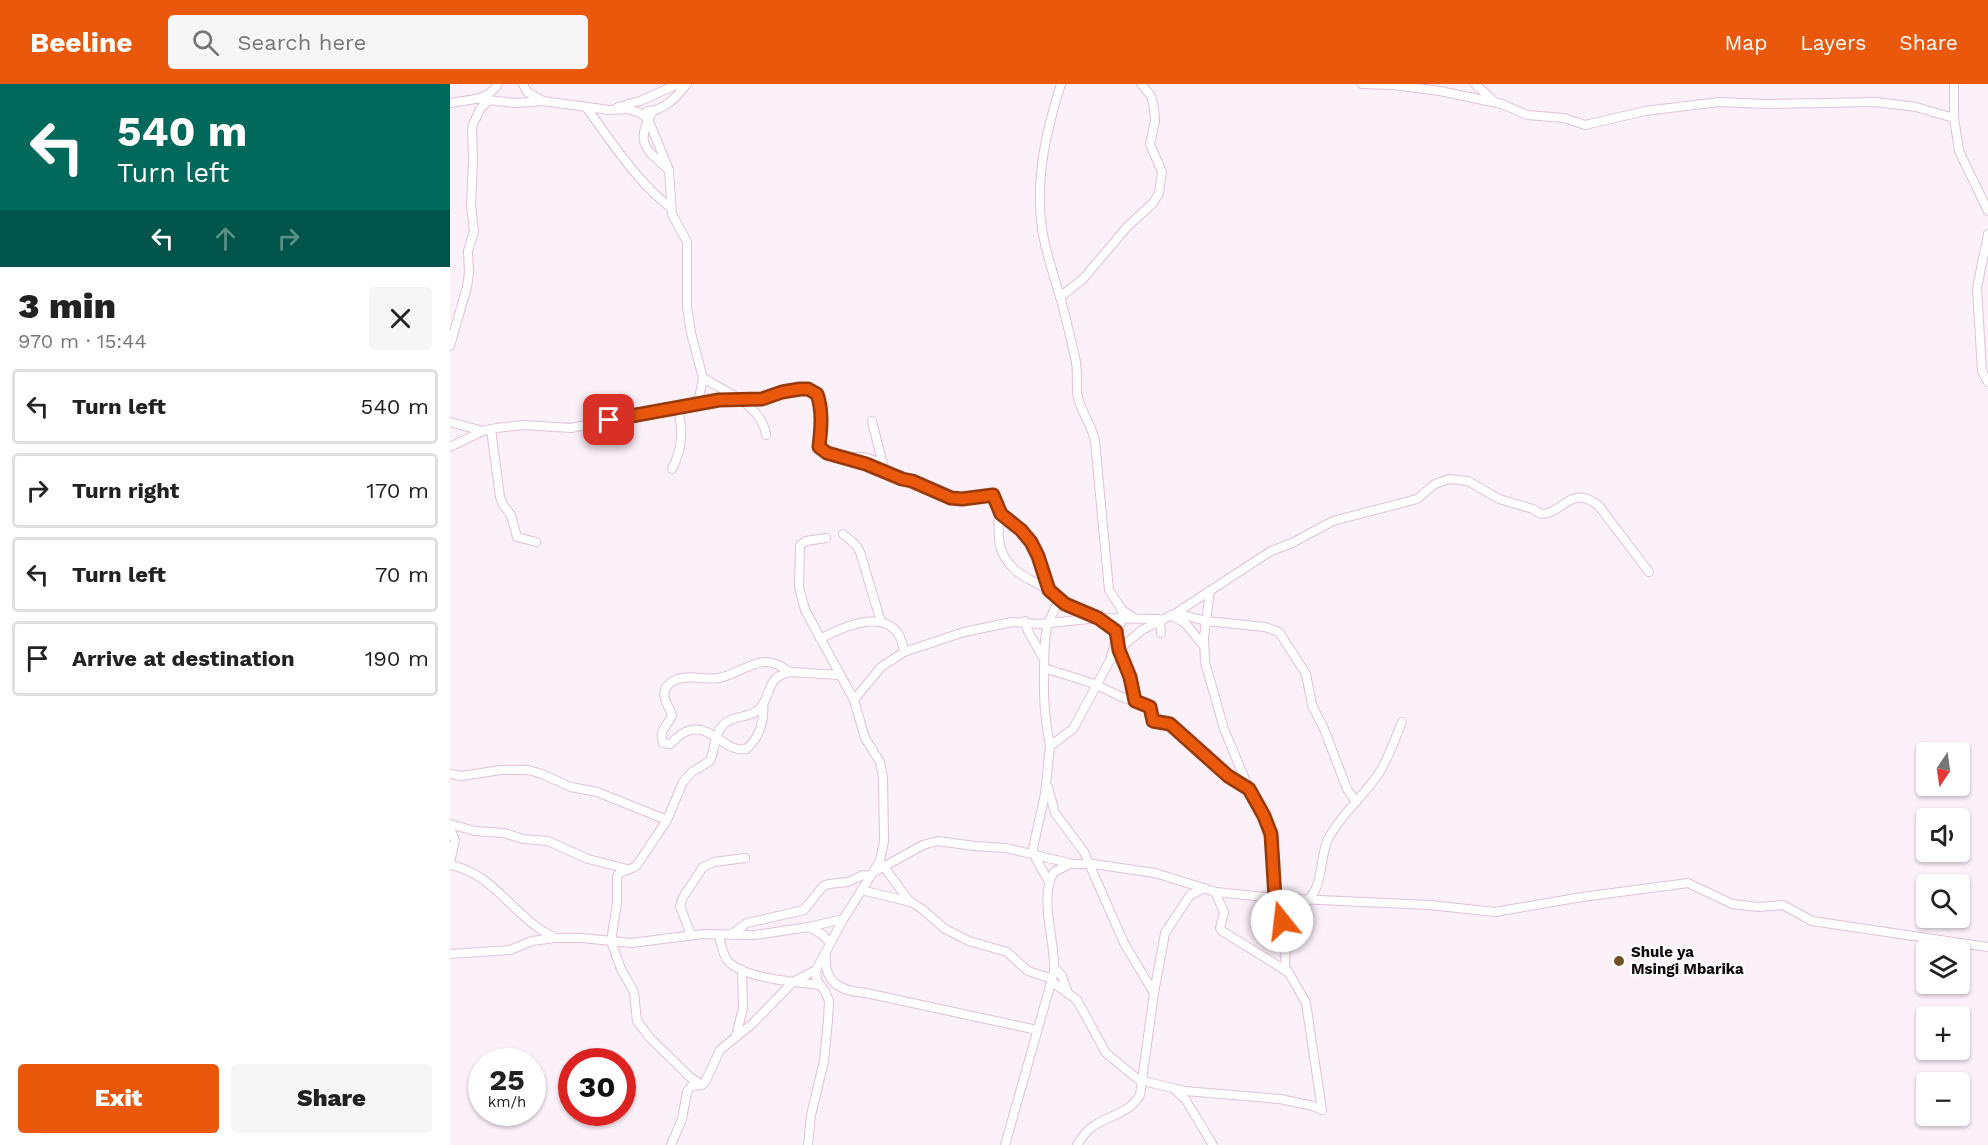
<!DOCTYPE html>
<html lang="en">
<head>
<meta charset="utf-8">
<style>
  body { margin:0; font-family:"Work Sans",sans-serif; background:#f6f6f6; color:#222; height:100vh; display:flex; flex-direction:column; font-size:22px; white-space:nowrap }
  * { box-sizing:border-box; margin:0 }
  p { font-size:20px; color:#767676 }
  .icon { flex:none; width:33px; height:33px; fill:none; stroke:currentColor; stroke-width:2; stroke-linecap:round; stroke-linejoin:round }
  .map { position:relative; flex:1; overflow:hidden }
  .panel { display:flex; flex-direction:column; background:#fff; width:450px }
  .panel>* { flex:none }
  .top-card { background:#00695c; color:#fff; overflow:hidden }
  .needle { width:39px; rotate:193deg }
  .controls { position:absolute; left:1466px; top:658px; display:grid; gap:12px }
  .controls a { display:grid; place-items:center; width:54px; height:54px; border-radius:6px; background:#fff; box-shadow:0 2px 4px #0004; font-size:30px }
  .speed { position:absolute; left:18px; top:964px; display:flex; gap:12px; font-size:30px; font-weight:700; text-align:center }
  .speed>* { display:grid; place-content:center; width:78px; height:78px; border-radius:50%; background:#fff; box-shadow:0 2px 4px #0004; line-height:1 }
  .speed small { font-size:15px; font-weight:400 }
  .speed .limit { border:9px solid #d22; background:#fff; color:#111 }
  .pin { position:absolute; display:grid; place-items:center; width:51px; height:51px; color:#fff; margin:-26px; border-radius:12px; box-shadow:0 3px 9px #0006 }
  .me { position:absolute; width:66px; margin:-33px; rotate:344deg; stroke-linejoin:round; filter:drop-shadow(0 0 4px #0008) }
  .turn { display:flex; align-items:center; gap:21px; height:126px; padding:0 18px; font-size:27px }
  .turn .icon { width:78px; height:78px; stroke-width:2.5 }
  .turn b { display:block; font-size:42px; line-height:51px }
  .lanes { display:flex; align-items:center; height:57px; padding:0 18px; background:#0003; justify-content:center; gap:30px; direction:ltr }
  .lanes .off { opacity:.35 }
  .round { display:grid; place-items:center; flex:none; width:63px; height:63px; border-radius:6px; background:#f6f6f6 }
  .head { display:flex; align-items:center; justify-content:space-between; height:102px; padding:0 18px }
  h1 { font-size:36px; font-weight:800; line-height:45px }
  .action { display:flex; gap:12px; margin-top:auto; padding:12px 18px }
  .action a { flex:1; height:69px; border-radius:6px; background:#ea580c; color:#fff; font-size:24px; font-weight:800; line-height:69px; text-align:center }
  .action a+a { background:#f6f6f6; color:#222 }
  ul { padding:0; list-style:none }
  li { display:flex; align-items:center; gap:18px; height:75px; margin:0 12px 9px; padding:0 6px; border:3px solid #e0e0e0; border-radius:6px }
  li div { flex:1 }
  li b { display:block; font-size:22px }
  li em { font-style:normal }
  header { display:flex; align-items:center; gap:36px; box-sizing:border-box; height:84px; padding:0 30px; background:#ea580c; color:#fff }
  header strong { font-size:28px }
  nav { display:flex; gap:33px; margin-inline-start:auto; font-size:21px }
  .search { width:420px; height:54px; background:#f6f6f6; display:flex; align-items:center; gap:15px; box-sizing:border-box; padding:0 21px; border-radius:6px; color:#767676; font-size:22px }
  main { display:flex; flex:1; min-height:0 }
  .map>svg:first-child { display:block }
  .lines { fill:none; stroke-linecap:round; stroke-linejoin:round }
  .minor-casing { stroke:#e0c2d8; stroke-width:10 }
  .minor { stroke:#fff; stroke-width:8 }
  .route-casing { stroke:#983908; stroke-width:15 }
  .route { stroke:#ea580c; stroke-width:10 }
  .poi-dot { fill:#74502a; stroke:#fff; stroke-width:2 }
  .labels { text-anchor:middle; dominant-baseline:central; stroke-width:4.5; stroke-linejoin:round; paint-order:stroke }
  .poi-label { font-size:15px; font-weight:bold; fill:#120910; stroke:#fff; text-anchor:start }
</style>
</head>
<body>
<header>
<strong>Beeline</strong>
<div class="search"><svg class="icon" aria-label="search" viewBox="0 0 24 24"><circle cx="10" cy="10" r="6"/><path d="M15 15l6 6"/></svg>Search here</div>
<nav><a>Map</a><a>Layers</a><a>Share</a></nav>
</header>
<main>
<section class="panel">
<div class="top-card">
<div class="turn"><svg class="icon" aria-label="left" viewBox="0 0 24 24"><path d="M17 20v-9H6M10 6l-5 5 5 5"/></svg><div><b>540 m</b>Turn left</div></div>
<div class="lanes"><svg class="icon" aria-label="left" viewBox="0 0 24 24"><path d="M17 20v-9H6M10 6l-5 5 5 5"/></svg><svg class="icon off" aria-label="ahead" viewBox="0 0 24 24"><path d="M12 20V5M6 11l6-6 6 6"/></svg><svg class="icon off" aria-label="right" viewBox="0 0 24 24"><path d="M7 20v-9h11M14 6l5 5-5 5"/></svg></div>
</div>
<div class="head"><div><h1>3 min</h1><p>970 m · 15:44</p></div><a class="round"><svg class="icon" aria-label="close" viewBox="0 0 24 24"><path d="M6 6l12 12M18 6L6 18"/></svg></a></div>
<ul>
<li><svg class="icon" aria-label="left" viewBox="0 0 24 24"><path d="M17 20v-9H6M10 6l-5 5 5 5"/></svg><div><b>Turn left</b></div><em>540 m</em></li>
<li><svg class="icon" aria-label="right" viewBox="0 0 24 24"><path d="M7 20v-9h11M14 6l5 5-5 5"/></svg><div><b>Turn right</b></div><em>170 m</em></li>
<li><svg class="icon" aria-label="left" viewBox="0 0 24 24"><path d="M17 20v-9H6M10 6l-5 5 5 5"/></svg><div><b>Turn left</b></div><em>70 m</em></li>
<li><svg class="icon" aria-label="arrive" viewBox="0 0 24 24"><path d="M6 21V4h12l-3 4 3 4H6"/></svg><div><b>Arrive at destination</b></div><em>190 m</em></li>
</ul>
<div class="action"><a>Exit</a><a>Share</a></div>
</section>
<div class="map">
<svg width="1538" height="1061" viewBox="0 0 1538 1061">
  <rect width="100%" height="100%" fill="#fcf0f9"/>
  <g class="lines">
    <g class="minor-casing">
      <g id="minor">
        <path d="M611 0C596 47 585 95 592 145 596 171 605 194 612 220 617 238 621 256 625 273 629 289 625 302 628 314 632 329 642 342 645 357L659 506 672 526 684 534"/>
        <polyline points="912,0 943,1 990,7 1052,20 1077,31 1114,34 1135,41 1195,27 1269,18 1317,20 1426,18 1466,23 1504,34"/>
        <polyline points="1025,0 1046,19"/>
        <polyline points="1504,0 1504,34 1509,67 1538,127"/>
        <polyline points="28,15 66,19 93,17"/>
        <path d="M0 19C19 15 36 18 48 0"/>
        <path d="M136 23C161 57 187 98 221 124"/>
        <polyline points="168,23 190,17 228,0"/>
        <path d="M197 27C215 27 227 12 237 0"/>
        <path d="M203 27C185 59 194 64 219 86"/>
        <polyline points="1538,150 1527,204 1532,287 1538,298"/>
        <polyline points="610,213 633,195 677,143 703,119 709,109 712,88 700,60 705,37 704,24 701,12 691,0"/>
        <polyline points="0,262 17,203 19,189 18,167 24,147 21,121 23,76 22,43 30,25 39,16"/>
        <path d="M253 294C276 308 312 321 316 351"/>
        <path d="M244 322 269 316 312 315 332 308 350 305H358L367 311C373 327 371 345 369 363L377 369 416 380 442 392 462 397 501 414 512 415 543 411C557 436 537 459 564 485 574 495 588 498 599 507 606 511 610 517 617 521 633 529 661 533 668 552L661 572"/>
        <polyline points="422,337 435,389"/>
        <polyline points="0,338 33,347"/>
        <polyline points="41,345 50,413 53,421 61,431 67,453 86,458"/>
        <polyline points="0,363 33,347 46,344 73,341 121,344 176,333 244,322 249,314 253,294 241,249 237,223 237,158 222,130 219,86 198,35 188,28 177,25 159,26 93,17 77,8 73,0"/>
        <polyline points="400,373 414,373 432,379"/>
        <path d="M222 385C233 363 233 347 228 324"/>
        <path d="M548 425C554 436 564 439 573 448 587 464 594 485 599 506"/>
        <polyline points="393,450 406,461 410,468 431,538"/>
        <polyline points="760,507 754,553 755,578 774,645 799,705 814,732 821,750 825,814"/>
        <polyline points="726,529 756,537 815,543 829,548 856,590 862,621 874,645 897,705 906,718"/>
        <polyline points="672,530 668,552 669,566 679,593 685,617"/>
        <polyline points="721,531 736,540 753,561"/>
        <polyline points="710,536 711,549"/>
        <polyline points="575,537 578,547 592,572"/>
        <path d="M370 555C398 540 448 519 454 568"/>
        <polyline points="594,584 645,600 669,612 700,623 702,627 703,637 720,640 778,692 798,705"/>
        <polyline points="404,616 431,583 454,568 514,548 562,538 590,540 648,534 709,535"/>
        <path d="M313 620C315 636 309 655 296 665 275 670 260 636 235 648 229 651 225 656 220 660L213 659C208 646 218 642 222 631 219 622 209 611 218 601 232 587 253 597 269 594 284 591 298 580 314 578 324 577 332 583 340 588"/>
        <path d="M600 662C595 637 593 613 594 588 595 556 592 545 610 516"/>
        <polyline points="0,690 11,692 51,686 78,686 92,690 121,703 147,708 217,736"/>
        <polyline points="598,703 605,729 634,768 674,859 704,909"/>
        <polyline points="0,740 25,747 54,749 73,755 98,757 138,775 177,785"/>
        <polyline points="0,744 5,756 0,778"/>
        <path d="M0 781C45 789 64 835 104 853"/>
        <polyline points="434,783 460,818"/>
        <polyline points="426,787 473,761 487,757 525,762 556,764 619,779"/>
        <path d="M599 798 584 771 583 764 595 710 600 662 623 645 659 578 674 561 692 546 726 529 821 467 842 459 883 437 967 415 985 400 999 395 1018 397 1049 415 1083 425 1091 430C1114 430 1120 399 1149 422L1199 488"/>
        <polyline points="411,806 461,818 472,825 495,845 519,857 557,868 578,887 602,895"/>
        <polyline points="765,808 774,828 770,844 772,847 838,888"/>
        <polyline points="832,815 832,837 836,851 835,882 856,919 872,1026"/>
        <path d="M858 816C874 800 869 775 878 755 891 730 914 712 929 689 939 674 945 654 952 638"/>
        <polyline points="359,843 373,851 380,859"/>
        <polyline points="241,851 230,822 233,813 253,783 264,778 295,774"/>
        <path d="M269 851C271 859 272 870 278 877 294 895 347 898 369 901"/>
        <polyline points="280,851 297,839 354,826 373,802 379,800 398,798 413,791 420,792"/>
        <path d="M376 869C373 898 389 907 416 909L587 946"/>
        <polyline points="0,870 60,866 82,857 104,854 132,854 181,859 253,850 305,851 359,843 393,835"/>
        <polyline points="604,883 612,892 618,909"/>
        <polyline points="601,897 627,916 656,969 689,996 735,1007 830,1015 863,1022 872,1026"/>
        <polyline points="286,952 293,924 292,886"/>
        <path d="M252 1001 240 993 200 954 187 937 184 908 171 885 161 857 167 819V792C171 785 181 787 187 781L217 736 233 698 242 688 260 677C265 665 264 651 273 641 282 631 298 635 308 626 323 613 314 593 340 588L389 591"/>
        <polyline points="724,1005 735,1015 763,1061"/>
        <polyline points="221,1061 232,1035 237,1008 241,1002 252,1001 255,998 270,966 302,940 343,898 366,886"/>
        <polyline points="358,1061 361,1031 374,977 378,936 379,917 375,907 367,897 366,886 394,834 430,777 434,757 433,694 430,678 415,654 404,616 355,526 349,503 350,461 356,457 376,454"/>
        <path d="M555 1061 604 888C606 857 588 814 604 788L620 780H643L705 789 766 808 825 814 980 821 1045 828 1132 813 1238 799 1282 820 1308 823 1333 821 1362 837 1538 863"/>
        <path d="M627 1061C631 1055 636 1047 642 1043 659 1031 679 1030 690 1011L704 909 715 849 740 811 753 805"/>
      </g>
    </g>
    <use href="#minor" class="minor"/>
  </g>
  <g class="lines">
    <g class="route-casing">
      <path id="route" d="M159 336 269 316 312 315 332 308 350 305H358L367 310C373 327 371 345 369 363L377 369 416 380 452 395 462 397 501 414 512 415 543 411 551 430 571 446 581 458 588 472 599 506 615 520 648 534 666 547 669 566 680 593 685 617 700 623 703 637 720 640 778 692 799 705 814 732 821 750 825 814 832 815V837"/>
    </g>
    <use href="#route" class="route"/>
  </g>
  <circle class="poi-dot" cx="1169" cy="877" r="6"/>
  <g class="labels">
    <g class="poi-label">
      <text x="1181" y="868">Shule ya<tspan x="1181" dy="17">Msingi Mbarika</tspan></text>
    </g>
  </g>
</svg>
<div class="controls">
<a><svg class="needle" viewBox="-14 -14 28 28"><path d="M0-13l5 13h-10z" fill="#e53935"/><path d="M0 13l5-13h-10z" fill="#767676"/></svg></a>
<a><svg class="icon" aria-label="sound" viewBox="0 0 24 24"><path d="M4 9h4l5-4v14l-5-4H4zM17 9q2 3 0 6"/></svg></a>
<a><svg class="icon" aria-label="search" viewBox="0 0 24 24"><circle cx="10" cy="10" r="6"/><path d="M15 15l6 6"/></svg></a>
<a><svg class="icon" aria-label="layers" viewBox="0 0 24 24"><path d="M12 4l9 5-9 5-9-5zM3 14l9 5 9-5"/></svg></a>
<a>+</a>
<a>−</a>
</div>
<div class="speed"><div>25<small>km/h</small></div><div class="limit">30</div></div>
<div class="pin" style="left:159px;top:336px;background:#d93025"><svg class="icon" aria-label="arrive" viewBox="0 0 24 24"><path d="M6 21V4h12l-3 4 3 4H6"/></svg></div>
<svg class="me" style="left:832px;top:837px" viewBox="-20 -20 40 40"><circle r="19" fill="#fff"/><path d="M0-13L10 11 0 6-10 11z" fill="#ea580c"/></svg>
</div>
</main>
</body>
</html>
